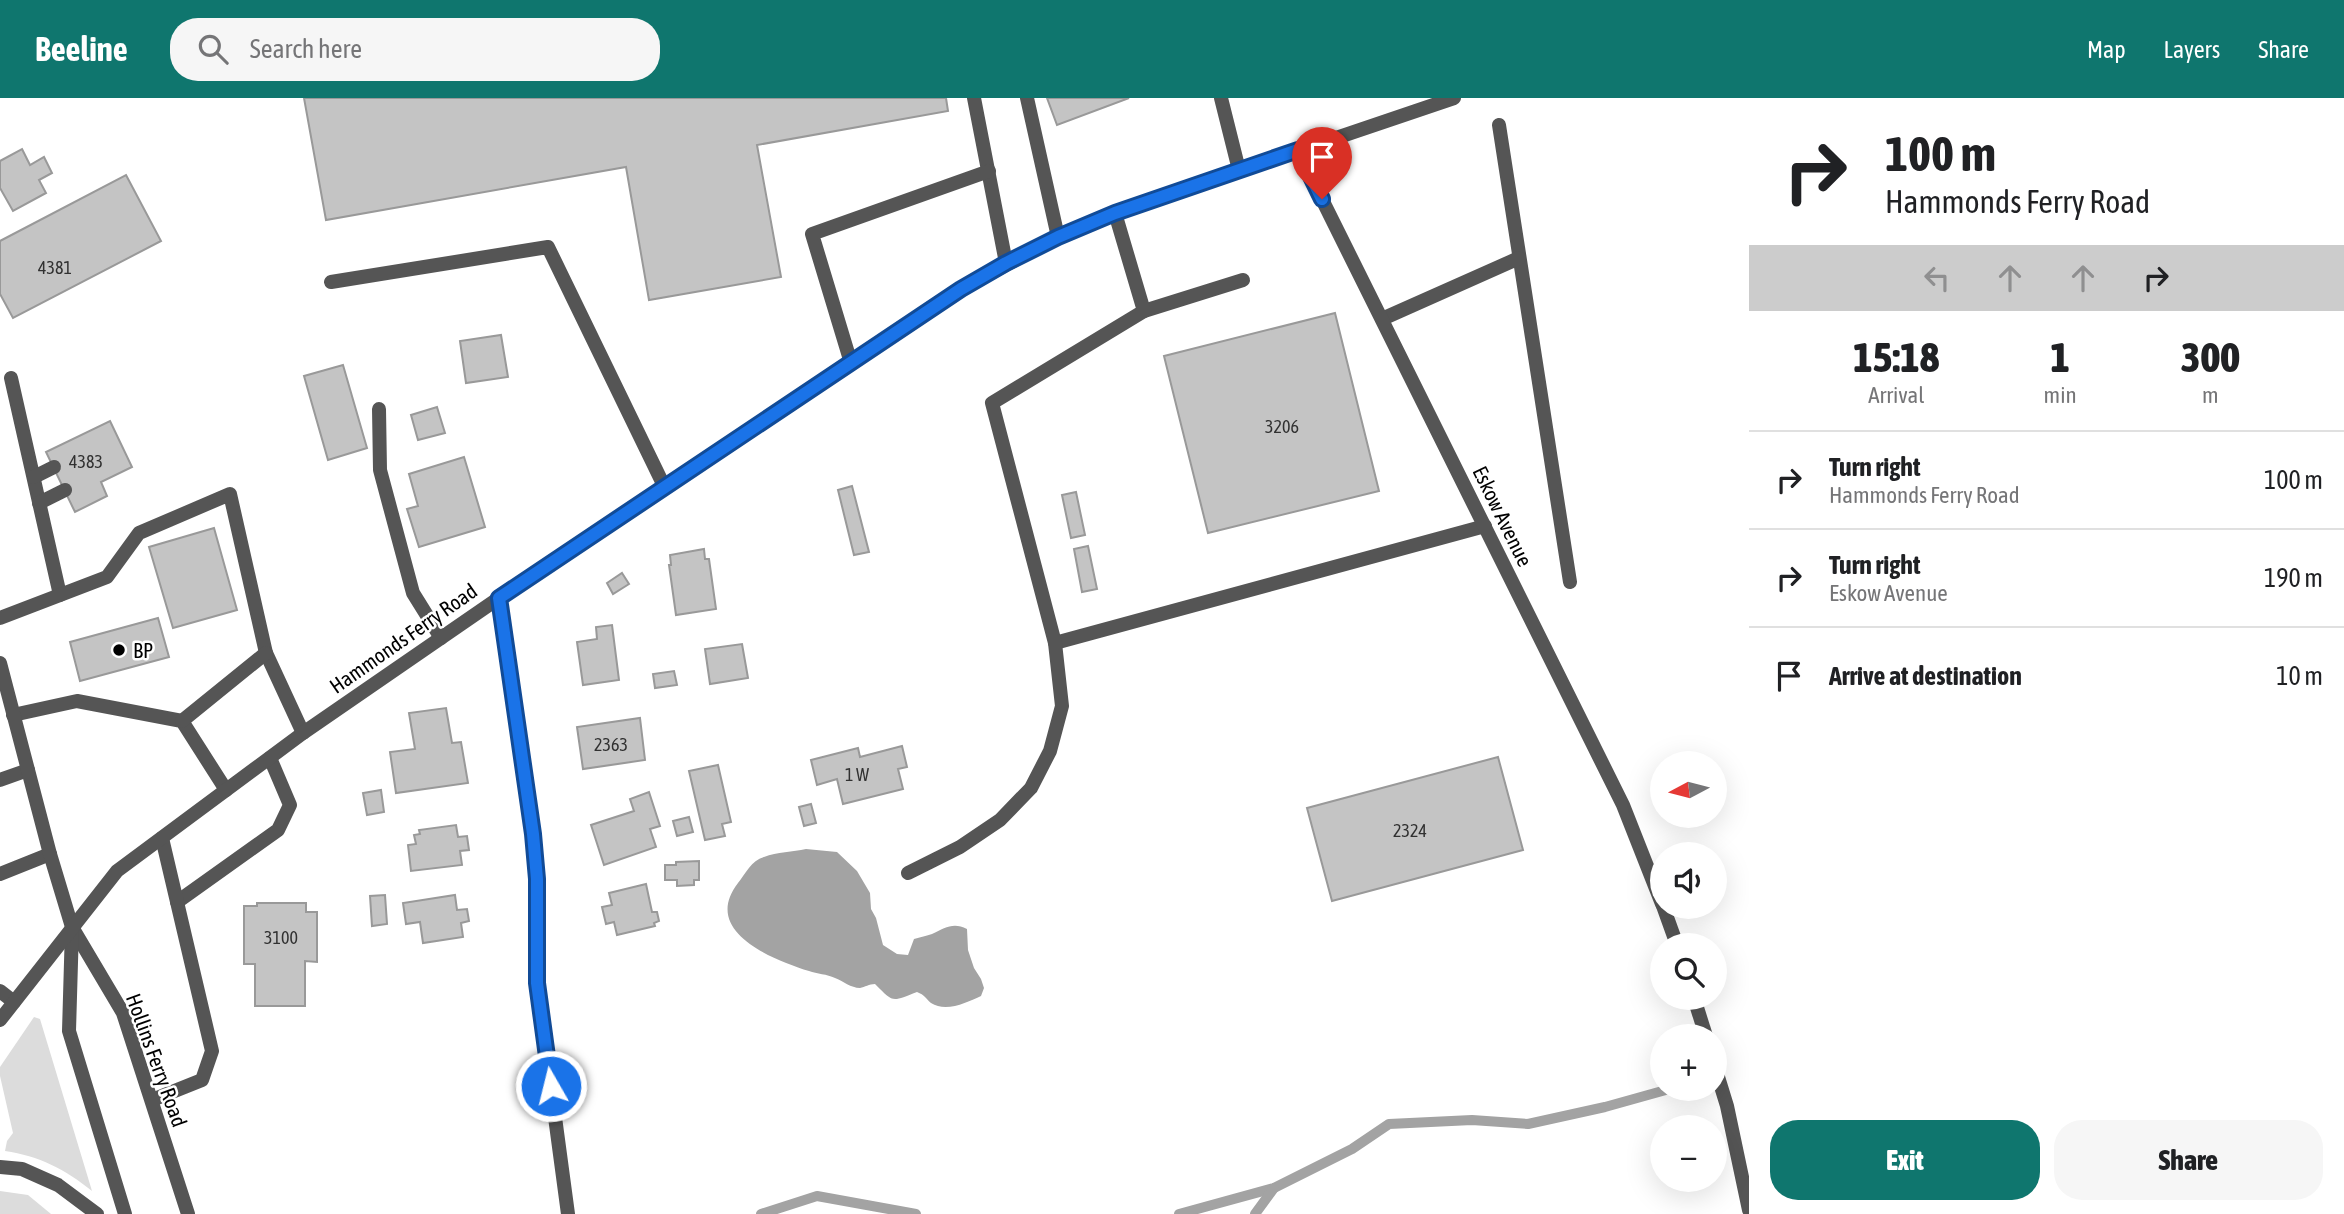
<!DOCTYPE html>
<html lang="en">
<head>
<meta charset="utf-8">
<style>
  body { margin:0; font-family:"Asap Condensed",sans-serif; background:#f6f6f6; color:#202124; height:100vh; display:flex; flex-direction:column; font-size:26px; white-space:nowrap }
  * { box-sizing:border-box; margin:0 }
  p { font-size:23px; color:#757577 }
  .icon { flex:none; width:38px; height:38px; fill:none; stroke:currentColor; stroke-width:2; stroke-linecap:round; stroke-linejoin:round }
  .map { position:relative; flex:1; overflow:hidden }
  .sheet { display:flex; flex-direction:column; background:#fff; width:595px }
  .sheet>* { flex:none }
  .top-card { background:#fff; color:#202124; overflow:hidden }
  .needle { width:46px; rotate:263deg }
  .buttons { position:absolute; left:1650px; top:653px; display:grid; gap:14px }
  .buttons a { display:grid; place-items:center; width:77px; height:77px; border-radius:50%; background:#fff; box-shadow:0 7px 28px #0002; font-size:35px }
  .pin { position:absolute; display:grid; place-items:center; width:60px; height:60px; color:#fff; margin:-72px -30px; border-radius:50% 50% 50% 0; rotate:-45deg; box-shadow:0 0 7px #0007 }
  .pin .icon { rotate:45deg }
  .me { position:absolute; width:77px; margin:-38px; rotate:352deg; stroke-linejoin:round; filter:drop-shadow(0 0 5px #0008) }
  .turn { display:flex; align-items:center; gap:24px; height:147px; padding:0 21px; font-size:32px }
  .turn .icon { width:91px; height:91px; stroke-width:2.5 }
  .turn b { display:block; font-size:49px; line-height:60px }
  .lanes { display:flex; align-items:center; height:66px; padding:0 21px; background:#0003; justify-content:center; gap:35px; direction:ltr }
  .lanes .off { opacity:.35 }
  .eta { display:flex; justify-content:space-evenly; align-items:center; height:119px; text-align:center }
  .eta b { font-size:42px; font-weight:800; line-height:49px }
  .button { display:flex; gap:14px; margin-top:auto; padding:14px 21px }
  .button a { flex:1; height:80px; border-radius:28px; background:#0f766e; color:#fff; font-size:28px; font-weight:800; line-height:80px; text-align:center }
  .button a+a { background:#f6f6f6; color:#202124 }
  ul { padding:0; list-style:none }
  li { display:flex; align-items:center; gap:21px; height:98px; padding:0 21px; border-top:2px solid #e0e0e0 }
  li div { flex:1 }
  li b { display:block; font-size:26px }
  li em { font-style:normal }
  header { display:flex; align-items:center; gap:42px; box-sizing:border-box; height:98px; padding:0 35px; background:#0f766e; color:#fff }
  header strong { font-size:33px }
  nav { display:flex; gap:38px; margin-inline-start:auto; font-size:24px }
  .search { width:490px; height:63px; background:#f6f6f6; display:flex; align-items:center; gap:18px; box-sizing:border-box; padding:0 24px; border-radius:28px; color:#757577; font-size:26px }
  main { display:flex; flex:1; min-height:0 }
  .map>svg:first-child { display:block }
  .green { fill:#dcdcdc }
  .water { fill:#a3a3a3 }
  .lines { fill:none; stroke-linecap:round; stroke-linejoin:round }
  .stream { stroke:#a3a3a3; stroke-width:10 }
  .building { fill:#c4c4c4; stroke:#999; stroke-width:2 }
  .service { stroke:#555; stroke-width:14 }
  .minor { stroke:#555; stroke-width:14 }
  .tertiary { stroke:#555; stroke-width:14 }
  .route-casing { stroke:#114b97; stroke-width:18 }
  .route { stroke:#1a73e8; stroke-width:12 }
  .poi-dot { fill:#000; stroke:#fff; stroke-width:2.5 }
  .labels { text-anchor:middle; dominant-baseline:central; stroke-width:5; stroke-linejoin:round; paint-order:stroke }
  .number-label { font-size:18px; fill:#313131 }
  .street-label { font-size:21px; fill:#000; stroke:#fff }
  .poi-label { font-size:21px; fill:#000; stroke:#fff; text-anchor:start }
</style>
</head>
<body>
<header>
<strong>Beeline</strong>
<div class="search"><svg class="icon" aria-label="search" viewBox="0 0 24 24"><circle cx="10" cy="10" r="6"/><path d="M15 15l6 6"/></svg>Search here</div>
<nav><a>Map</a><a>Layers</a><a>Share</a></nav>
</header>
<main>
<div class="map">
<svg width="1749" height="1116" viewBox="0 0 1749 1116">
  <rect width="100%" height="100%" fill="#fff"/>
  <g class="green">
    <path d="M34 919 40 921 92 1093C65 1071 39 1058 5 1053L7 1043 13 1035 0 978V969Z"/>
    <polygon points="0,1093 28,1097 51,1116 0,1116"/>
  </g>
  <path class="water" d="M806 751 837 754 857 773 870 795 871 811 876 820 883 847 897 856 908 857 914 841C920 839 927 838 932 836 945 830 953 824 967 831L968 852 974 870 981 881 984 890 981 898C968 904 946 915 931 905 925 900 925 897 917 894 891 904 894 905 875 886 869 886 865 889 860 890 851 890 843 883 835 880 827 876 817 876 809 873 771 861 701 833 738 785 746 775 751 763 764 759 777 754 793 754 806 751Z"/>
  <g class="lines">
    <g class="stream">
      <polyline points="761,1116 817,1098 916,1116"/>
      <polyline points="1179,1116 1274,1090 1352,1051 1389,1026 1472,1022 1528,1026 1605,1009 1673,990"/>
      <polyline points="1255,1116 1274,1090"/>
    </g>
  </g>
  <g class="building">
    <polygon points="304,0 946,0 948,13 757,47 781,179 649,202 626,69 326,122"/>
    <polygon points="1047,0 1129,0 1057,27"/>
    <polygon points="22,51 30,67 44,59 52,75 39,82 46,95 13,113 0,90 0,63"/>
    <polygon points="126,77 161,143 13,220 0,196 0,143"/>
    <polygon points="1335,215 1379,393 1208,435 1164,258"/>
    <polygon points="501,237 508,279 466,285 460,243"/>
    <polygon points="343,267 367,350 328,362 304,278"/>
    <polygon points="437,309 445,335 418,342 411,317"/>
    <polygon points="110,323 132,369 101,384 107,398 75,414 46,354"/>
    <polygon points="464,359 485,429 419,449 407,411 418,408 409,376"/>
    <polygon points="852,388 869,454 854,457 838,392"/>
    <polygon points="1076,394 1085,437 1071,440 1062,397"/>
    <polygon points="214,430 237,512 173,530 149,449"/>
    <polygon points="1088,448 1097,491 1082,494 1074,451"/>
    <polygon points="704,451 705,461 709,461 716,511 676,517 669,467 671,467 670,457"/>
    <polygon points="622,475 629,486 613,496 607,485"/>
    <polygon points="158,520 169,559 80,583 70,544"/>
    <polygon points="612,527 619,582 583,587 577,544 597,541 596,529"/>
    <polygon points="742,546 748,580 710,586 705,551"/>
    <polygon points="674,573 677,587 655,590 653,576"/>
    <polygon points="446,610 452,645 461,644 468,685 396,695 390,654 415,651 409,615"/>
    <polygon points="640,620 645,662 583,671 577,629"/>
    <polygon points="902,648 907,669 898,671 903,691 843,706 837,681 817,687 811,662 858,650 860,659"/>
    <polygon points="1498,659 1523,752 1332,803 1307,710"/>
    <polygon points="718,667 731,724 722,726 725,738 705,742 689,673"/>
    <polygon points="381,692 384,714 367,717 363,695"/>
    <polygon points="649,694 660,728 650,731 656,749 604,767 591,727 634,713 630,701"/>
    <polygon points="811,706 816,725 804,728 799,709"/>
    <polygon points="689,719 693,734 677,738 673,723"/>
    <polygon points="456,727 458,739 467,738 469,752 460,753 462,767 411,773 408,747 416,746 414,737 420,736 419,732"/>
    <polygon points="699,763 699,782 694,782 694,787 677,788 677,782 665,782 665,767 676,767 676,764"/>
    <polygon points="646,786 652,814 657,814 659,823 654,825 655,828 617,837 614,824 606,826 602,809 612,807 609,795"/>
    <polygon points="385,797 387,826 372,828 370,798"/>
    <polygon points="455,797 457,812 467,811 469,823 461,825 463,839 423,845 420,824 406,826 403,805"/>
    <polygon points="257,805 306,805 306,814 317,814 317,864 305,863 305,908 255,908 255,866 244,866 244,808 257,808"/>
  </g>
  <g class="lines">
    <g class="service">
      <polyline points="974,0 1006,165"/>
      <polyline points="1027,0 1058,139"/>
      <polyline points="1221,0 1239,72"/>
      <polyline points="1499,27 1570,484"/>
      <polyline points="331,184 548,149 665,390"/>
      <polyline points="1144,213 1243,182"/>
      <polyline points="1382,221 1519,160"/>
      <polyline points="851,265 812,136 989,73"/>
      <polyline points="11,280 60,497"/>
      <polyline points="379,311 380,372 413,495 441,540"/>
      <polyline points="34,379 54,369"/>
      <polyline points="39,405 65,392"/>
      <polyline points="0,520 107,479 139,435 230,396 266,555 303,635"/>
      <polyline points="1055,545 1485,428"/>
      <polyline points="13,617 77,603 182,623 226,692"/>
      <polyline points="182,623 266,555"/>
      <polyline points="0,682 28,672"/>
      <polyline points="908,775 960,749 1000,722 1031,690 1050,653 1062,608 1055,545 992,305 1144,213 1115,115"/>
      <polyline points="0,776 50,756"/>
      <polyline points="177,804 278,732 290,707 270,660"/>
      <polyline points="0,893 14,904"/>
      <polyline points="152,1002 202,982 212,953 162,740"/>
    </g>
    <g class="minor">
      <polyline points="1298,53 1623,707 1662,806"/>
      <polyline points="499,500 533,736 537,781 535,837 537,885 568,1116"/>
      <polyline points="1663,808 1677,847"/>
      <polyline points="1694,900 1706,938"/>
      <polyline points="1715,969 1727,1008 1749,1112"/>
    </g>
    <g class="tertiary">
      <polyline points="0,565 50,756 72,829 123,915 188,1116"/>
      <polyline points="72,830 69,933 125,1116"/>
      <polyline points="0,922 117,773 303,635 499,500 961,191 1058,139 1115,115 1454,0"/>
      <polyline points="0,1069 22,1071 58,1087 97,1116"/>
    </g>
  </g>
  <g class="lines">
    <g class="route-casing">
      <polyline id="route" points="551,988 537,885 537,781 533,736 499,500 961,191 1006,165 1058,139 1115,115 1298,52 1322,101"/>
    </g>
    <use href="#route" class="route"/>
  </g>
  <circle class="poi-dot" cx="119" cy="552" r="7"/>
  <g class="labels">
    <g class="number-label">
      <text x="55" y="169">4381</text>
      <text x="1282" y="328">3206</text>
      <text x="86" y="363">4383</text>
      <text x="611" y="646">2363</text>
      <text x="857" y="676">1 W</text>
      <text x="1410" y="732">2324</text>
      <text x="281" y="839">3100</text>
    </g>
    <g class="street-label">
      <text transform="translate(1503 418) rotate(64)">Eskow Avenue</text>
      <text transform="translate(403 540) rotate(-35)">Hammonds Ferry Road</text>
      <text transform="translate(157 962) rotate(70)">Hollins Ferry Road</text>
    </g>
    <g class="poi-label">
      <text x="133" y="552">BP</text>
    </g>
  </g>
</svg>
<div class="buttons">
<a><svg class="needle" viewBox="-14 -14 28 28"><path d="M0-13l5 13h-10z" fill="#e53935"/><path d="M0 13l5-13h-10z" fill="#757577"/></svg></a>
<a><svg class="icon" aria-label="sound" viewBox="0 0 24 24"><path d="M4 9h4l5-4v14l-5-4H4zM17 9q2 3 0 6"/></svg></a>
<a><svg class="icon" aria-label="search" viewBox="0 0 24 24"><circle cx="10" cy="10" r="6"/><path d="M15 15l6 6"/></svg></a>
<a>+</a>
<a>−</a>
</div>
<div class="pin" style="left:1322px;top:101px;background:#d93025"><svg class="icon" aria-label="arrive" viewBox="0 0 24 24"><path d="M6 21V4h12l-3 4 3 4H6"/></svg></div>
<svg class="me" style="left:551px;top:988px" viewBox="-20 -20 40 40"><circle r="17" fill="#1a73e8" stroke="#fff" stroke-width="3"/><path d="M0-11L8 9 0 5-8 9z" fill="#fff"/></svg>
</div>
<section class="sheet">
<div class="top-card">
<div class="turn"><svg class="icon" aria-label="right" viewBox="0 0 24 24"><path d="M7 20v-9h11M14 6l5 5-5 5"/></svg><div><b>100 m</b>Hammonds Ferry Road</div></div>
<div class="lanes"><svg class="icon off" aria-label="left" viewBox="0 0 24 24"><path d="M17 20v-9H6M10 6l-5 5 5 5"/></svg><svg class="icon off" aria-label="ahead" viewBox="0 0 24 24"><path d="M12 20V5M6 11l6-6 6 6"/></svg><svg class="icon off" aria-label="ahead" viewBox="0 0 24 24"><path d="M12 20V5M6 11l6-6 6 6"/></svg><svg class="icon" aria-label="right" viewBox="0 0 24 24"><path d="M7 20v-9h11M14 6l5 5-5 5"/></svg></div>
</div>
<div class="eta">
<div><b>15:18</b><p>Arrival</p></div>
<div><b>1</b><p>min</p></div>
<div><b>300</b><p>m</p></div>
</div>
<ul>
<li><svg class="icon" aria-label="right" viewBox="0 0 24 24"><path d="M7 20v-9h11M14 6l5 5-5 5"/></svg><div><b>Turn right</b><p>Hammonds Ferry Road</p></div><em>100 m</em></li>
<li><svg class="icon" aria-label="right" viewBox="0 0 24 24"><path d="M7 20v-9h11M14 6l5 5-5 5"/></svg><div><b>Turn right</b><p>Eskow Avenue</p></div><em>190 m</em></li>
<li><svg class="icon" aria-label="arrive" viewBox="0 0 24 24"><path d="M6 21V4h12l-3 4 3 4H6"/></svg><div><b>Arrive at destination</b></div><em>10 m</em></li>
</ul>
<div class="button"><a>Exit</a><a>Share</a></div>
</section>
</main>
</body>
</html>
